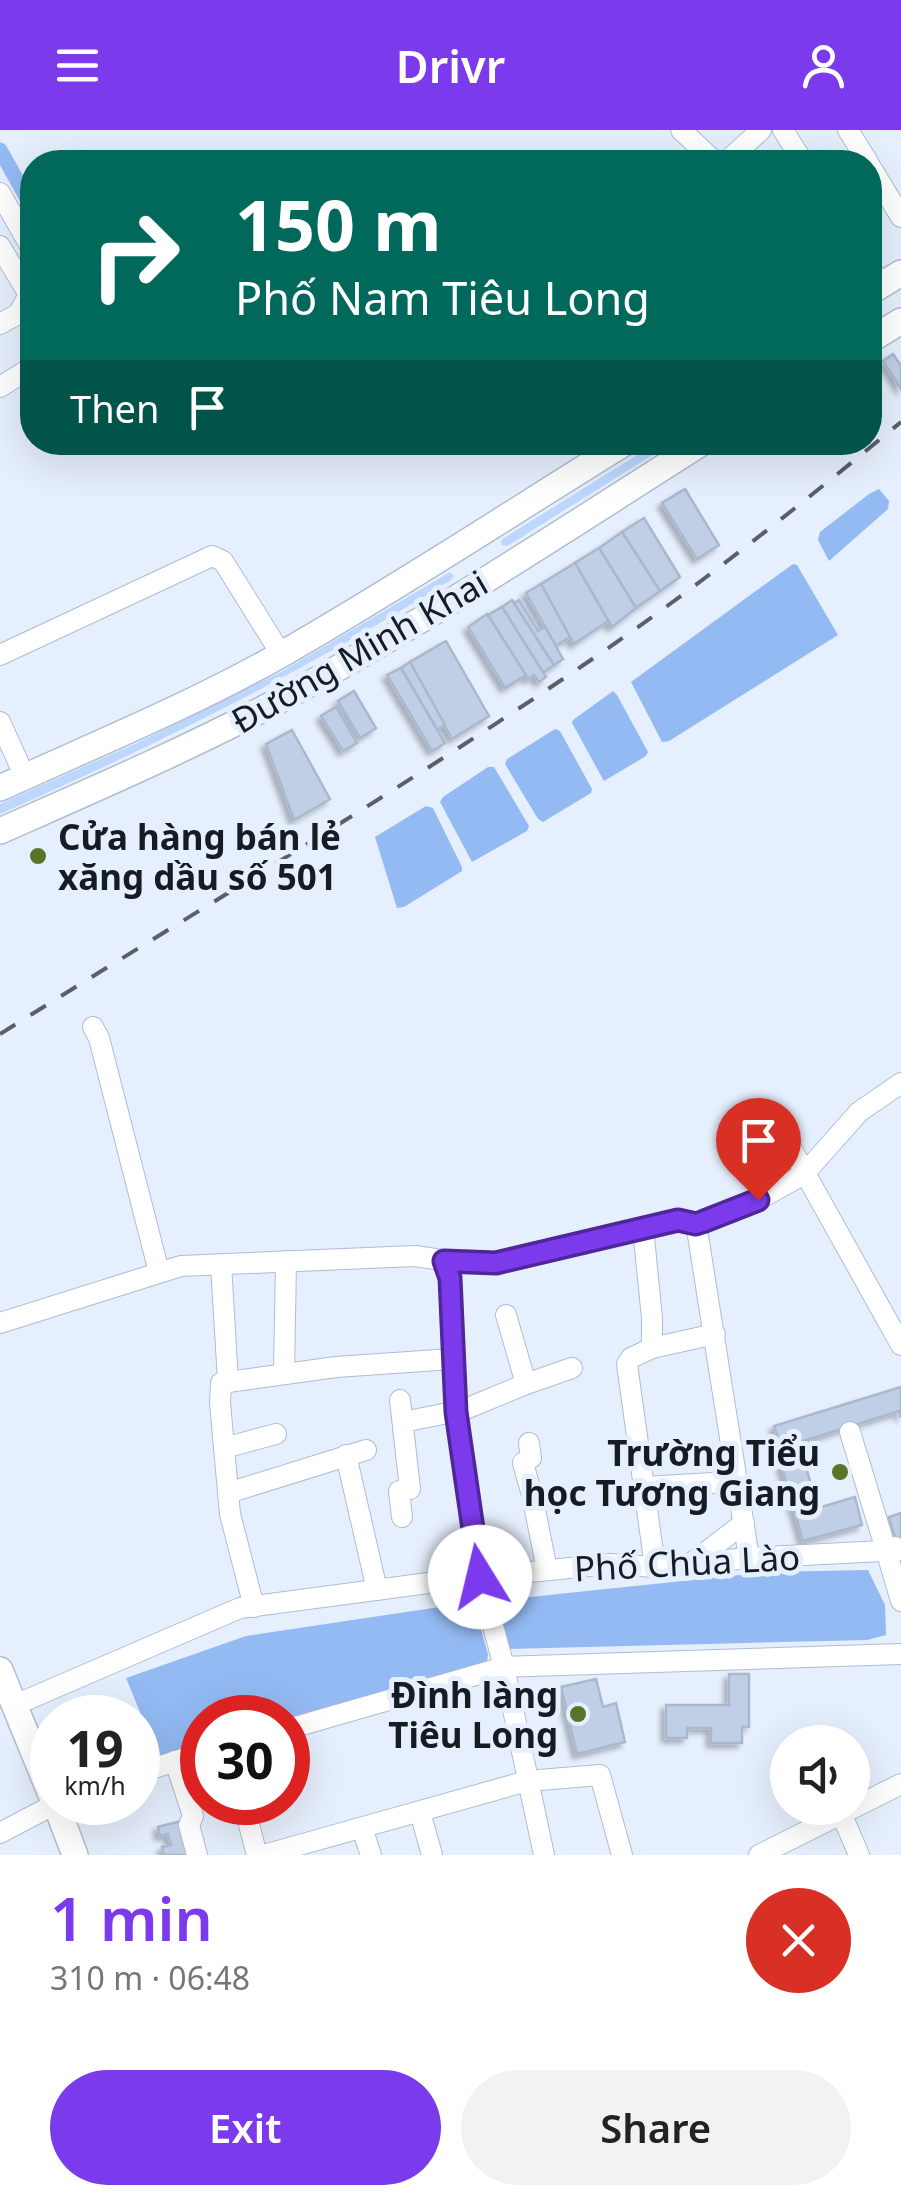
<!DOCTYPE html>
<html lang="en">
<head>
<meta charset="utf-8">
<style>
  body { margin:0; font-family:"Noto Sans",sans-serif; background:#f2f2f2; color:#222; height:100vh; display:flex; flex-direction:column; font-size:38px; white-space:nowrap }
  * { box-sizing:border-box; margin:0 }
  p { font-size:32px; color:#767676 }
  .icon { flex:none; width:55px; height:55px; fill:none; stroke:currentColor; stroke-width:2; stroke-linecap:round; stroke-linejoin:round }
  .map { position:relative; height:1725px; overflow:hidden }
  .side { display:flex; flex-direction:column; background:#fff; flex:1 }
  .side>* { flex:none }
  .top-card { position:absolute; left:20px; top:20px; width:862px; height:305px; border-radius:40px; box-shadow:0 10px 40px #0002; background:#00695c; color:#fff; overflow:hidden }
  .controls { position:absolute; left:770px; top:1595px; display:grid; gap:20px }
  .controls a { display:grid; place-items:center; width:100px; height:100px; border-radius:50%; background:#fff; box-shadow:0 10px 40px #0002; font-size:50px }
  .speed { position:absolute; left:30px; top:1565px; display:flex; gap:20px; font-size:50px; font-weight:700; text-align:center }
  .speed>* { display:grid; place-content:center; width:130px; height:130px; border-radius:50%; background:#fff; box-shadow:0 10px 40px #0002; line-height:1 }
  .speed small { font-size:25px; font-weight:400 }
  .speed .limit { border:15px solid #d22; background:#fff; color:#111 }
  .pin { position:absolute; display:grid; place-items:center; width:85px; height:85px; color:#fff; margin:-102px -42px; border-radius:50% 50% 50% 0; rotate:-45deg; box-shadow:0 0 10px #0007 }
  .pin .icon { rotate:45deg }
  .me { position:absolute; width:110px; margin:-55px; rotate:351deg; stroke-linejoin:round; filter:drop-shadow(0 0 8px #0008) }
  .turn { display:flex; align-items:center; gap:35px; height:210px; padding:0 50px; font-size:45px }
  .turn .icon { width:130px; height:130px; stroke-width:2.5 }
  .turn b { display:block; font-size:70px; line-height:85px }
  .then { display:flex; align-items:center; height:95px; padding:0 50px; background:#0003; gap:20px; font-size:38px }
  .round { display:grid; place-items:center; flex:none; width:105px; height:105px; border-radius:52px; background:#f2f2f2 }
  .headline { display:flex; align-items:center; justify-content:space-between; height:170px; padding:0 50px }
  h1 { font-size:60px; font-weight:600; line-height:75px; color:#7c3aed }
  .button { display:flex; gap:20px; margin-top:auto; padding:20px 50px }
  .button a { flex:1; height:115px; border-radius:60px; background:#7c3aed; color:#fff; font-size:40px; font-weight:600; line-height:115px; text-align:center }
  .button a+a { background:#f2f2f2; color:#222 }
  header { display:flex; justify-content:space-between; align-items:center; height:130px; padding:0 50px; background:#7c3aed; color:#fff; font-size:45px; font-weight:600 }
  .map>svg:first-child { display:block }
  .green { fill:#bcd6fc }
  .water { fill:#93baf3 }
  .lines { fill:none; stroke-linecap:round; stroke-linejoin:round }
  .canal { stroke:#93baf3; stroke-width:15 }
  .building { fill:#c0cfe5; stroke:#a9b8ce; stroke-width:2.5; filter:url(#shadow) }
  .minor-casing { stroke:#aebdd3; stroke-width:22 }
  .major-casing { stroke:#aebdd3; stroke-width:28 }
  .minor { stroke:#fff; stroke-width:20 }
  .major { stroke:#fff; stroke-width:25 }
  .rail { stroke:#596069; stroke-width:4; stroke-dasharray:18 18; stroke-linecap:butt }
  .route-casing { stroke:#51269a; stroke-width:25 }
  .route { stroke:#7c3aed; stroke-width:18 }
  .poi-dot { fill:#597529; stroke:#e6effd; stroke-width:4 }
  .labels { text-anchor:middle; dominant-baseline:central; stroke-width:10; stroke-linejoin:round; paint-order:stroke }
  .street-label { font-size:35px; fill:#161c23; stroke:#e6effd }
  .poi-label { font-size:35px; font-weight:bold; fill:#161c23; stroke:#e6effd; text-anchor:end }
</style>
</head>
<body>
<header><svg class="icon" aria-label="menu" viewBox="0 0 24 24"><path d="M4 6h16M4 12h16M4 18h16"/></svg>Drivr<svg class="icon" aria-label="person" viewBox="0 0 24 24"><circle cx="12" cy="8" r="4"/><path d="M4 21q1-7 8-7t8 7"/></svg></header>
<div class="map">
<svg width="901" height="1725" viewBox="0 0 901 1725">
  <defs>
    <filter id="shadow"><feDropShadow dx="-4.5" dy="4.5" stdDeviation="2.5" flood-color="#0004"/></filter>
  </defs>
  <rect width="100%" height="100%" fill="#e6effd"/>
  <g class="green">
    <polygon points="658,312 672,313 507,416 502,415 501,411 504,408"/>
    <path d="M450 442 454 446 451 450C307 540 156 615 0 684V674L139 612 281 542Z"/>
  </g>
  <g class="water">
    <polygon points="879,359 889,371 888,379 829,431 818,410 820,402 869,364"/>
    <polygon points="793,434 797,435 838,505 669,611 662,612 631,552"/>
    <polygon points="613,561 617,565 648,622 646,626 604,651 572,593 573,590"/>
    <polygon points="555,599 560,601 592,659 591,663 543,692 538,689 505,634 507,629"/>
    <polygon points="488,637 494,637 529,696 527,701 472,732 440,672 443,667"/>
    <polygon points="426,676 433,678 462,737 462,741 404,777 397,778 375,707"/>
    <polygon points="868,1440 885,1475 886,1505 867,1510 505,1519 501,1470 769,1442"/>
    <polygon points="473,1472 488,1524 487,1533 288,1591 288,1588 202,1588 202,1616 159,1628 126,1548 246,1506"/>
  </g>
  <g class="lines">
    <polyline class="canal" points="0,20 32,77"/>
  </g>
  <g class="building">
    <polygon points="893,224 901,236 901,259 883,231"/>
    <polygon points="685,359 719,415 697,429 662,373"/>
    <polygon points="644,388 680,447 660,461 622,402"/>
    <polygon points="622,402 660,461 636,478 599,418"/>
    <polygon points="599,418 636,478 612,497 575,433"/>
    <polygon points="575,433 608,491 574,514 541,454"/>
    <polygon points="541,454 570,507 556,516 526,463"/>
    <polygon points="512,470 554,535 543,543 502,477"/>
    <polygon points="519,470 538,501 545,497 563,529 554,535 514,473"/>
    <polygon points="502,477 546,547 539,552 534,545 528,549 488,485"/>
    <polygon points="487,484 526,545 505,558 468,497"/>
    <polygon points="446,511 489,586 452,609 410,532"/>
    <polygon points="410,532 445,595 437,600 401,538"/>
    <polygon points="401,538 445,613 432,621 387,545"/>
    <polygon points="354,561 376,598 360,608 338,571"/>
    <polygon points="336,577 357,613 343,621 321,586"/>
    <polygon points="292,600 330,669 294,690 266,614"/>
    <polygon points="901,1257 901,1288 899,1281 781,1318 774,1296"/>
    <polygon points="803,1327 818,1378 855,1367 862,1395 803,1411 781,1334"/>
    <polygon points="901,1383 901,1412 897,1414 889,1387"/>
    <polygon points="729,1544 749,1544 749,1597 742,1597 742,1613 711,1613 711,1598 687,1598 687,1608 666,1608 666,1575 729,1575"/>
    <polygon points="596,1549 603,1577 616,1573 625,1612 577,1624 561,1557"/>
    <polygon points="181,1691 190,1725 164,1725 162,1717 171,1715 168,1704 160,1706 158,1697"/>
  </g>
  <g class="lines">
    <g class="minor-casing">
      <g id="minor">
        <polyline points="681,0 715,32"/>
        <polyline points="783,0 803,32"/>
        <polyline points="848,0 868,32"/>
        <polyline points="726,32 761,0"/>
        <polyline points="870,36 901,87"/>
        <polyline points="0,63 32,119"/>
        <polyline points="0,116 29,165 18,184 0,194"/>
        <polyline points="870,137 881,155"/>
        <polyline points="0,257 32,237"/>
        <polyline points="0,525 212,426 223,431 281,524"/>
        <polyline points="0,592 25,647"/>
        <polyline points="93,897 99,908 159,1142"/>
        <polyline points="791,1018 901,1215"/>
        <polyline points="696,1093 749,1428"/>
        <polyline points="643,1098 652,1188 652,1218 631,1228 627,1234 655,1437"/>
        <polyline points="444,1131 450,1148 456,1282 480,1447 504,1537 544,1725"/>
        <polyline points="221,1134 228,1251"/>
        <polyline points="506,1185 526,1254"/>
        <polyline points="0,1193 181,1136 415,1126 455,1132 496,1133 677,1091 696,1093 703,1092 758,1070 804,1044 859,982 901,953"/>
        <polyline points="652,1218 715,1204"/>
        <polyline points="284,1244 286,1131"/>
        <polyline points="400,1270 410,1359 399,1361 402,1387"/>
        <polyline points="403,1292 463,1280 526,1254 572,1238"/>
        <polyline points="850,1302 886,1420"/>
        <polyline points="529,1313 531,1328 523,1333 532,1365 547,1440"/>
        <polyline points="224,1318 276,1304"/>
        <polyline points="346,1325 377,1460"/>
        <polyline points="644,1357 713,1353"/>
        <polyline points="228,1363 366,1320"/>
        <polyline points="895,1417 886,1420 901,1471"/>
        <polyline points="693,1432 744,1393"/>
        <polyline points="254,1477 230,1384 220,1273 221,1253 336,1237 452,1229"/>
        <polyline points="15,1575 240,1478 451,1450 609,1434 655,1437 749,1428 901,1420"/>
        <polyline points="288,1599 504,1537 901,1524"/>
        <polyline points="175,1631 193,1686 189,1695 197,1725"/>
        <polyline points="138,1643 202,1623"/>
        <polyline points="243,1672 257,1725"/>
        <polyline points="420,1682 432,1725"/>
        <polyline points="841,1683 859,1725"/>
        <polyline points="362,1698 371,1725"/>
        <polyline points="0,1703 59,1672"/>
        <polyline points="264,1725 527,1651 600,1645 622,1725"/>
        <polyline points="759,1725 901,1654"/>
      </g>
    </g>
    <g class="major-casing">
      <g id="major">
        <polyline points="870,162 901,143"/>
        <polyline points="870,210 901,191"/>
        <path d="M0 658C94 615 192 575 282 524 399 457 511 383 626 312"/>
        <path d="M0 701C88 662 176 624 261 580 414 500 558 404 703 312"/>
        <polyline points="0,1540 52,1667"/>
        <polyline points="55,1672 75,1725"/>
      </g>
    </g>
    <use href="#minor" class="minor"/>
    <use href="#major" class="major"/>
    <path class="rail" d="M0 904C195 782 393 665 582 536 693 461 798 377 901 292"/>
  </g>
  <g class="lines">
    <g class="route-casing">
      <polyline id="route" points="480,1447 456,1282 450,1148 444,1131 496,1133 678,1090 696,1094 702,1092 758,1070"/>
    </g>
    <use href="#route" class="route"/>
  </g>
  <g class="poi-dot">
    <circle cx="38" cy="726" r="10"/>
    <circle cx="840" cy="1342" r="10"/>
    <circle cx="578" cy="1584" r="10"/>
  </g>
  <g class="labels">
    <g class="street-label">
      <text transform="translate(359 521) rotate(-30)">Đường Minh Khai</text>
      <text transform="translate(687 1432) rotate(-3)">Phố Chùa Lào</text>
    </g>
    <g class="poi-label">
      <text x="58" y="706" text-anchor="start">Cửa hàng bán lẻ<tspan x="58" dy="40">xăng dầu số 501</tspan></text>
      <text x="820" y="1322">Trường Tiểu<tspan x="820" dy="40">học Tương Giang</tspan></text>
      <text x="558" y="1564">Đình làng<tspan x="558" dy="40">Tiêu Long</tspan></text>
    </g>
  </g>
</svg>
<div class="controls">
<a><svg class="icon" aria-label="sound" viewBox="0 0 24 24"><path d="M4 9h4l5-4v14l-5-4H4zM17 9q2 3 0 6"/></svg></a>
</div>
<div class="speed"><div>19<small>km/h</small></div><div class="limit">30</div></div>
<div class="pin" style="left:758px;top:1070px;background:#d93025"><svg class="icon" aria-label="arrive" viewBox="0 0 24 24"><path d="M6 21V4h12l-3 4 3 4H6"/></svg></div>
<svg class="me" style="left:480px;top:1447px" viewBox="-20 -20 40 40"><circle r="19" fill="#fff"/><path d="M0-13L10 11 0 6-10 11z" fill="#7c3aed"/></svg>
<div class="top-card">
<div class="turn"><svg class="icon" aria-label="right" viewBox="0 0 24 24"><path d="M7 20v-9h11M14 6l5 5-5 5"/></svg><div><b>150 m</b>Phố Nam Tiêu Long</div></div>
<div class="then">Then<svg class="icon" aria-label="arrive" viewBox="0 0 24 24"><path d="M6 21V4h12l-3 4 3 4H6"/></svg></div>
</div>
</div>
<section class="side">
<div class="headline"><div><h1>1 min</h1><p>310 m · 06:48</p></div><a class="round" style="background:#d93025;color:#fff"><svg class="icon" aria-label="close" viewBox="0 0 24 24"><path d="M6 6l12 12M18 6L6 18"/></svg></a></div>
<div class="button"><a>Exit</a><a>Share</a></div>
</section>
</body>
</html>
